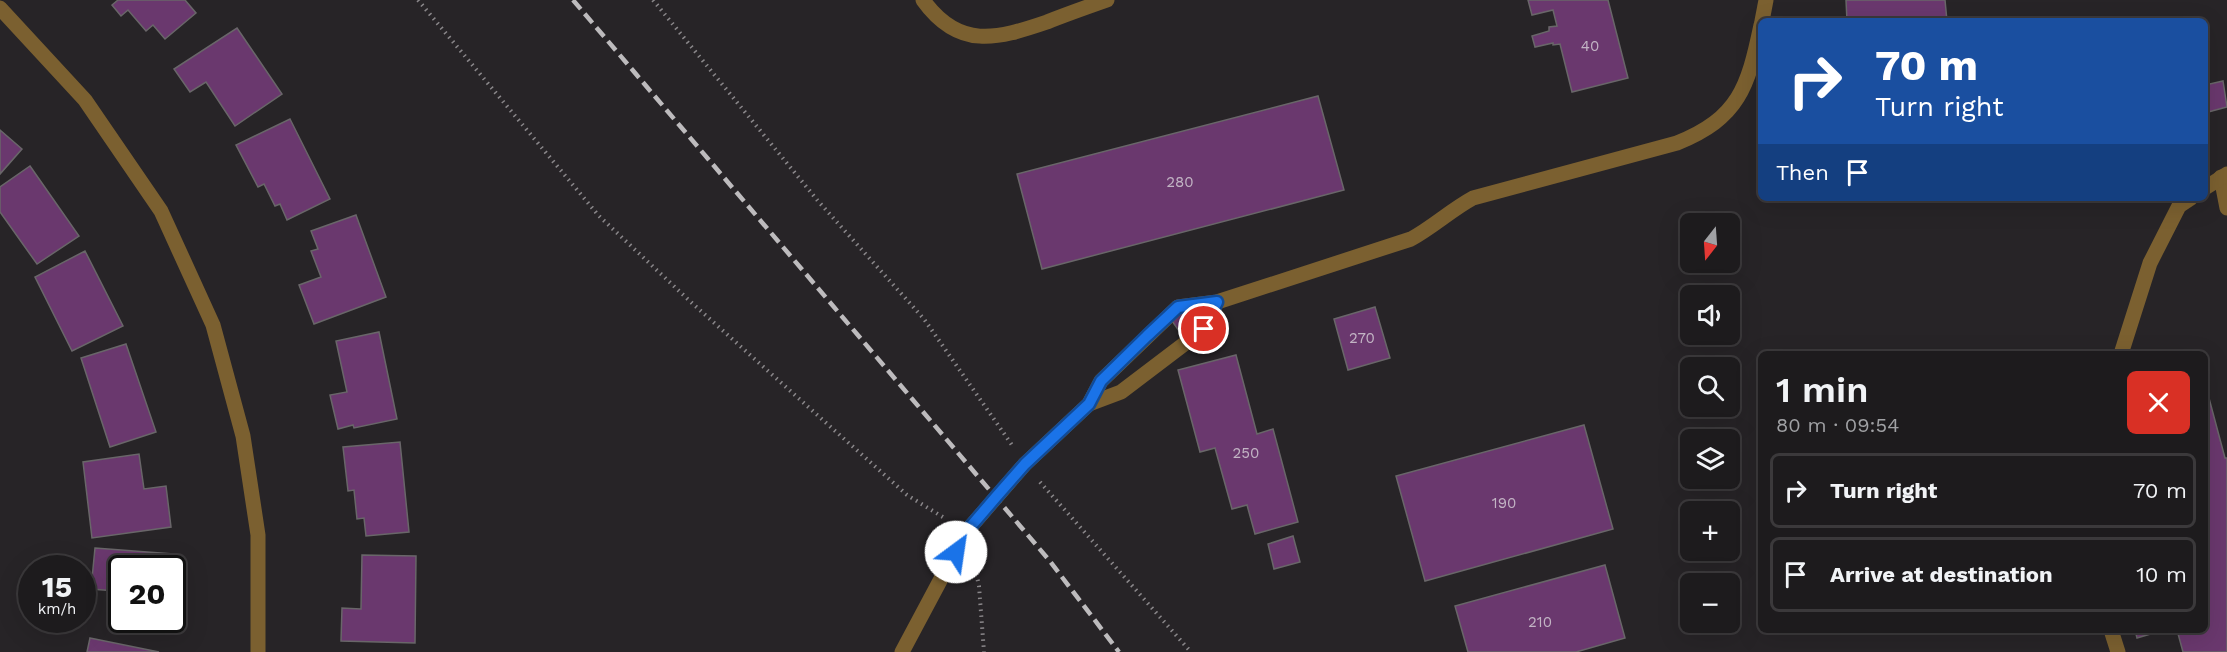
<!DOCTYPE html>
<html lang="en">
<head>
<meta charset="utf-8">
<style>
  body { margin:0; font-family:"Work Sans",sans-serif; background:#252426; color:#f1f3f6; height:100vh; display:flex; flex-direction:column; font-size:22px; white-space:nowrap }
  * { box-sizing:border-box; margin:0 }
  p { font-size:20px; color:#a0a1a4 }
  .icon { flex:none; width:33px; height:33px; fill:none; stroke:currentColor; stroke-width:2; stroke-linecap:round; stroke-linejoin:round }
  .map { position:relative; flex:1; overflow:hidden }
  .drawer { position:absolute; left:1758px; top:351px; width:450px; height:282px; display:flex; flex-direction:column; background:#1d1b1d; border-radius:9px; box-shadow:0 6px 24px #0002,0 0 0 2px #3b393b }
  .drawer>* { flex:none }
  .guide { position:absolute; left:1758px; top:18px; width:450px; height:183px; border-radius:9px; box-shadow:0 6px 24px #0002,0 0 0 2px #3b393b; background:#1a4fa0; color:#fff; overflow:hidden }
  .needle { width:39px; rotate:197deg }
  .tools { position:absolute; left:1680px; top:213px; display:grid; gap:12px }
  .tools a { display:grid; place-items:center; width:60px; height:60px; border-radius:9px; background:#1d1b1d; box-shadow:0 6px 24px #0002,0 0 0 2px #3b393b; font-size:30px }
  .speed { position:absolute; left:18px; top:555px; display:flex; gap:12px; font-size:30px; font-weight:700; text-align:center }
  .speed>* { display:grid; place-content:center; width:78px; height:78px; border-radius:50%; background:#1d1b1d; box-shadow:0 6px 24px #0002,0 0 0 2px #3b393b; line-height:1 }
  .speed small { font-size:15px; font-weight:400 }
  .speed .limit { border:3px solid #111; border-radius:9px; background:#fff; color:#111 }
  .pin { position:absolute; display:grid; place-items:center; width:51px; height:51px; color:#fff; margin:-26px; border:3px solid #fff; border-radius:50%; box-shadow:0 2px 6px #0007 }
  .me { position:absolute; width:66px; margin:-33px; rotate:31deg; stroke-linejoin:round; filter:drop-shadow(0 0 4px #0008) }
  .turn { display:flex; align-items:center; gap:21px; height:126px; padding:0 18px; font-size:27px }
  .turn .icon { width:78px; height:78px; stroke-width:2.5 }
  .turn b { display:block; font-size:42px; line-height:51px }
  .then { display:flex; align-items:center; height:57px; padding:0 18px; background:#0003; gap:12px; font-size:22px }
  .round { display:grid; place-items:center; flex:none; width:63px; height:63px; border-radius:9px; background:#252426 }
  .head { display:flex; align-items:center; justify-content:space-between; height:102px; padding:0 18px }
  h1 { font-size:36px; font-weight:600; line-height:45px }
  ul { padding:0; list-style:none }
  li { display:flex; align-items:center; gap:18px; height:75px; margin:0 12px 9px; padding:0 6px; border:3px solid #3b393b; border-radius:9px }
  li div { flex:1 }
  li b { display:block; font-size:22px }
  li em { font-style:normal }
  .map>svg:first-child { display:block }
  .building { fill:#6a386e; stroke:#696669; stroke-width:1.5 }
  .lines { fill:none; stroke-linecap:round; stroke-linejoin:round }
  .path { stroke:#8a878a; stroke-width:4; stroke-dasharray:1.5 4.5; stroke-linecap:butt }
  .minor { stroke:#7b6030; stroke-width:15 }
  .rail { stroke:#bdbbbd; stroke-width:4.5; stroke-dasharray:12 6; stroke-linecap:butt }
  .route-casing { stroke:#114b97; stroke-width:15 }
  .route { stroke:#1a73e8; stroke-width:10 }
  .labels { text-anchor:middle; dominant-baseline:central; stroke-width:4.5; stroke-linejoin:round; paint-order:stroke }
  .number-label { font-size:15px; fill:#c2b4c4 }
</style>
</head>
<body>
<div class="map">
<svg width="2227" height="652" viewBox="0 0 2227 652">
  <rect width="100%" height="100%" fill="#272427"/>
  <g class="building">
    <polygon points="118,0 185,0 196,13 165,39 153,25 146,31 128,10 121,16 112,5"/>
    <polygon points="1528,0 1608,0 1628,78 1572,92 1560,44 1553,45 1553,43 1535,47 1532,36 1549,31 1549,27 1557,26 1553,10 1532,15"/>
    <polygon points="1846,0 1945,0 1947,21 1847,21"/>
    <polygon points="237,28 282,94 235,126 206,82 190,92 174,69"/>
    <polygon points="2223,81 2227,107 2208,112 2205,101 2205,85"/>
    <polygon points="1318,96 1344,190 1042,269 1017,174"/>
    <polygon points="290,119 330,199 287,220 280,204 275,206 264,184 258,187 236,145"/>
    <polygon points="0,130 22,149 0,174"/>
    <polygon points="30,166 79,236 37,264 0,212 0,187"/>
    <polygon points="356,215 386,297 314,324 299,285 321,277 311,251 318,249 311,231"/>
    <polygon points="85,251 123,326 72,351 35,277"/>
    <polygon points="1375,307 1390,358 1348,370 1334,319"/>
    <polygon points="1186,310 1193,320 1179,331 1172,321"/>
    <polygon points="379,332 397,419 354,428 353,425 338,429 330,395 347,392 336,341"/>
    <polygon points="126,344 156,432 110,447 81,358"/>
    <polygon points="1236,355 1257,434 1273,429 1298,522 1255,534 1247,505 1232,509 1215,448 1200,452 1178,370"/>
    <polygon points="2206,387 2225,458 2227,458 2227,652 2183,652 2177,630 2205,630"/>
    <polygon points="1584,425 1613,529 1425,581 1396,476"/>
    <polygon points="400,442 409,532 366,536 364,518 357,519 354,490 348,491 343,447"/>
    <polygon points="139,454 144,489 166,486 171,527 92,538 83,462"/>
    <polygon points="1293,536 1300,562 1274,569 1268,544"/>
    <polygon points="95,548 173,554 172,568 122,568 122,620 151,620 150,630 113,626 116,591 91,589"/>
    <polygon points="362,555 416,556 415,643 341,641 342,608 361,609"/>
    <polygon points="1605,565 1625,638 1576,652 1468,652 1455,606"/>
    <polygon points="2135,630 2164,630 2137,638"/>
    <polygon points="90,638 159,652 87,652"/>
  </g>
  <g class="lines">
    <g class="path">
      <polyline points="418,0 599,216 693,304 907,495 946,519"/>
      <polyline points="653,0 818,201 924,319 1012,445"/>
      <polyline points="1040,482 1191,652"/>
      <polyline points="975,568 979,586 984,652"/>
    </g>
    <g class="minor">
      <path d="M923 0C959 50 997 39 1047 22 1067 14 1087 7 1107 0"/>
      <polyline points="0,8 85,100 161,211 213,325 243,436 258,535 258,652"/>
      <polyline points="1762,21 1766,0"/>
      <polyline points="2221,177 2227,208"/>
      <polyline points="2205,188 2227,174"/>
      <polyline points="2121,354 2150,263 2179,206 2191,198"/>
      <polyline points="1089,404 1121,392 1204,329 1217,302"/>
      <polyline points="2111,630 2118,652"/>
      <path d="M902 652 966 532 1025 464 1089 404 1101 381 1178 307 1217 302 1411 239C1433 227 1451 210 1473 198L1677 143C1739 118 1748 87 1761 25"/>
    </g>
    <polyline class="rail" points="573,0 1049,560 1119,652"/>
  </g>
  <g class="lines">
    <g class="route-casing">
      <polyline id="route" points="956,552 966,532 996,497 1025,464 1089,404 1101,381 1147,336 1178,307 1217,302 1204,329"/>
    </g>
    <use href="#route" class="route"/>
  </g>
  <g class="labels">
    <g class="number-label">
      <text x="1590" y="46">40</text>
      <text x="1180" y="182">280</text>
      <text x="1362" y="338">270</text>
      <text x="1246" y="453">250</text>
      <text x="1504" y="503">190</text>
      <text x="1540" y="622">210</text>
    </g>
  </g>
</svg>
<div class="tools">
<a><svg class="needle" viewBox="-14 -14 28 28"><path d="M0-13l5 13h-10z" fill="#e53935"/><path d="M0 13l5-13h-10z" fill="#a0a1a4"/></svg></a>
<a><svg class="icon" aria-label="sound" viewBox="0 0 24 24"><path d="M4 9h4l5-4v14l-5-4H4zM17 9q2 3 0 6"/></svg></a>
<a><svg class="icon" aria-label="search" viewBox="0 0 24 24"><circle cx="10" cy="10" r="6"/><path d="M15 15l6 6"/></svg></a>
<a><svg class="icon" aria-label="layers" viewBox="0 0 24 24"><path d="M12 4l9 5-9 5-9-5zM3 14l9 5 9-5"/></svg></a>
<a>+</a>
<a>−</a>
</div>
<div class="speed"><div>15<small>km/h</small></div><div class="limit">20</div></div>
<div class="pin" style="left:1204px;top:329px;background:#d93025"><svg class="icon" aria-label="arrive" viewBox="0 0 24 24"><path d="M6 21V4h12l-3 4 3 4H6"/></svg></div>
<svg class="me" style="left:956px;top:552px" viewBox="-20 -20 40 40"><circle r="19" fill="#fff"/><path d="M0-13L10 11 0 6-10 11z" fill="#1a73e8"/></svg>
<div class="guide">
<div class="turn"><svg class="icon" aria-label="right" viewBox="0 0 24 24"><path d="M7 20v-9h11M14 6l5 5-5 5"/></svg><div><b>70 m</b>Turn right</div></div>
<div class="then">Then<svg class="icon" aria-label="arrive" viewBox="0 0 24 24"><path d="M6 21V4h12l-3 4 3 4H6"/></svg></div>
</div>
<section class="drawer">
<div class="head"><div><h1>1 min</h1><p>80 m · 09:54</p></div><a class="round" style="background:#d93025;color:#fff"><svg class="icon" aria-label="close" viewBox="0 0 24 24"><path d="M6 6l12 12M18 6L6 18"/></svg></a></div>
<ul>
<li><svg class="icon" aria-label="right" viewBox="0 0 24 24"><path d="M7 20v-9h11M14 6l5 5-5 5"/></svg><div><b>Turn right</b></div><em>70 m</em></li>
<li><svg class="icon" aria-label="arrive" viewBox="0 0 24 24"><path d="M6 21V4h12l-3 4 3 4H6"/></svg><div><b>Arrive at destination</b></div><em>10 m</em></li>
</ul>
</section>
</div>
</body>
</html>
